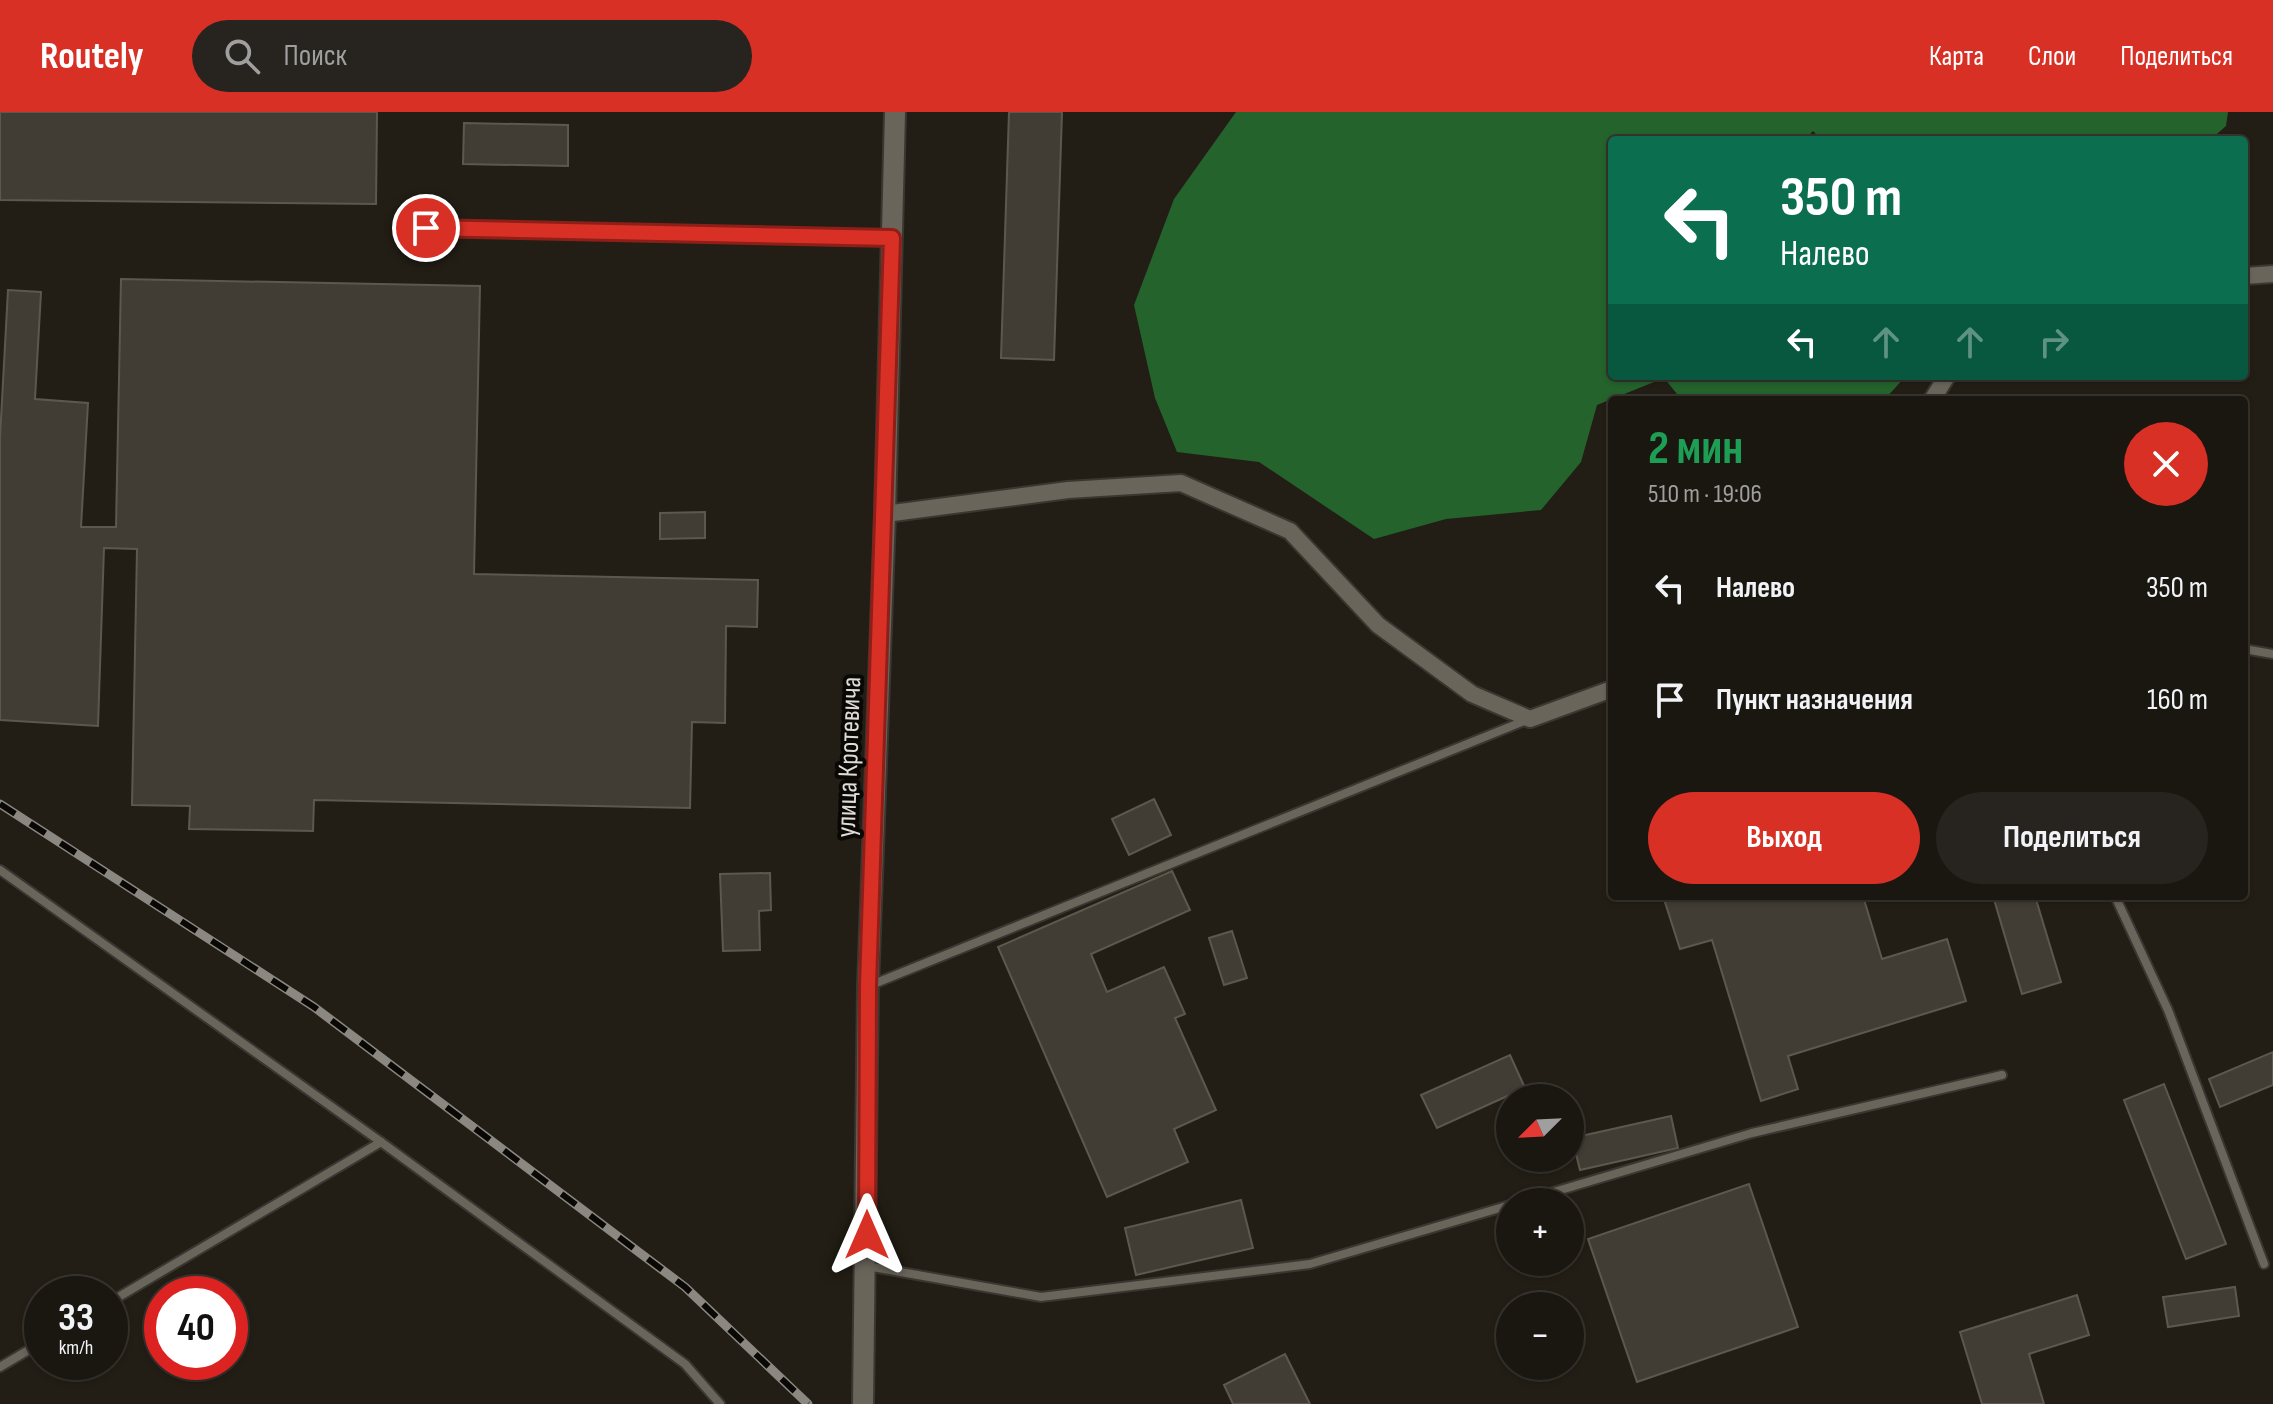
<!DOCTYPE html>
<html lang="ru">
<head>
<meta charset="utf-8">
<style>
  body { margin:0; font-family:"Sofia Sans Condensed",sans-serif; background:#27231e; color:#f1f3f6; height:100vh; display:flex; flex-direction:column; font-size:30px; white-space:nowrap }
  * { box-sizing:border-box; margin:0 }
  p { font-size:26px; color:#9f9f9f }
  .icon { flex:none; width:44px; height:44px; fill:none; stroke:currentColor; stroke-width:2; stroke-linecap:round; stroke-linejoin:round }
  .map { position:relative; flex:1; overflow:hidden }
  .sheet { position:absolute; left:1608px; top:284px; width:640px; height:504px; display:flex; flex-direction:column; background:#1a1610; border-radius:8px; box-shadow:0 2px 6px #0004,0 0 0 2px #383530 }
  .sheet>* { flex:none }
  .hud { position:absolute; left:1608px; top:24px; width:640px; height:244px; border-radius:8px; box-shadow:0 2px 6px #0004,0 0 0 2px #383530; background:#0b6e4f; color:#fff; overflow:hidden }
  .needle { width:52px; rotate:246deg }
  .fabs { position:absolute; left:1496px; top:972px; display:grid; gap:16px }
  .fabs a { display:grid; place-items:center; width:88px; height:88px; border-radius:50%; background:#1a1610; box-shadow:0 2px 6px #0004,0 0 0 2px #383530; font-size:40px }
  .speed { position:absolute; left:24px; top:1164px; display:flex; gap:16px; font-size:40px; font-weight:700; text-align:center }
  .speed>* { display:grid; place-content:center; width:104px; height:104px; border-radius:50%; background:#1a1610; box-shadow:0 2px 6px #0004,0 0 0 2px #383530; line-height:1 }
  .speed small { font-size:20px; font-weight:400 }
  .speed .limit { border:12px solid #d22; background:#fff; color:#111 }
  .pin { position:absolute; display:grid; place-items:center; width:68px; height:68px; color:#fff; margin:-34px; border:4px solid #fff; border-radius:50%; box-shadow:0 2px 8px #0007 }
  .me { position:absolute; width:88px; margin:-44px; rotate:0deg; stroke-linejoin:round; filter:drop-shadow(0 0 6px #0008) }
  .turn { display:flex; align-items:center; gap:28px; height:168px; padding:0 40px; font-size:36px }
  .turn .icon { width:104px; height:104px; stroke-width:2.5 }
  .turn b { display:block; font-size:56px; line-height:68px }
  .lanes { display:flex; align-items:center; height:76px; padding:0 40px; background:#0003; justify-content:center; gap:40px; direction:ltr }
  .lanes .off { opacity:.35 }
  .round { display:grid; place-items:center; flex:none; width:84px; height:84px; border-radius:42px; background:#27231e }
  .summary { display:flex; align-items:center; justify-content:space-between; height:136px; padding:0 40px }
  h1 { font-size:48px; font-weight:700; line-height:60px; color:#1e9e55 }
  .button { display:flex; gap:16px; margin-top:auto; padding:16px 40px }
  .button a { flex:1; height:92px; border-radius:48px; background:#d93025; color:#fff; font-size:32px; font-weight:700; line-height:92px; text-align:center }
  .button a+a { background:#27231e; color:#f1f3f6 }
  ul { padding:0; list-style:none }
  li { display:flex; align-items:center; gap:24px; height:112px; padding:0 40px }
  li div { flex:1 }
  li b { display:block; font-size:30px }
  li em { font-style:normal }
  header { display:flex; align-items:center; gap:48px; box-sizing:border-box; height:112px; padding:0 40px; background:#d93025; color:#fff }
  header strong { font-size:38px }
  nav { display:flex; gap:44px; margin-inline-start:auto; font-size:28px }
  .search { width:560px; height:72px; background:#27231e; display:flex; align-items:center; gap:20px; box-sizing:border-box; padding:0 28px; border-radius:44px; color:#9f9f9f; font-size:30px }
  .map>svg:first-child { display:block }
  .forest { fill:#24632c }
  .building { fill:#423d34; stroke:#5d584e; stroke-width:2 }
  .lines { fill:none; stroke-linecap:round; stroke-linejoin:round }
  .service-casing { stroke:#3a3732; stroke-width:12 }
  .minor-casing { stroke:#3a3732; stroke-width:20 }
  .tertiary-casing { stroke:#3a3732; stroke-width:24 }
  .service { stroke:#6a655b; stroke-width:8 }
  .minor { stroke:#6a655b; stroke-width:16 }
  .tertiary { stroke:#6a655b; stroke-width:20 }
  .rail-casing { stroke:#8b8881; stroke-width:9 }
  .rail { stroke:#0a0805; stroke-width:6; stroke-dasharray:18; stroke-linecap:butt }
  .route-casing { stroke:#8d1f18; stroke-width:20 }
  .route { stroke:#d93025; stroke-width:14 }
  .labels { text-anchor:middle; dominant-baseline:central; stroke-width:8; stroke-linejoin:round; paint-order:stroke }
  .street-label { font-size:28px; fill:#dfdcd7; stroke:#0a0805 }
</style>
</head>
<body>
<header>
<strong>Routely</strong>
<div class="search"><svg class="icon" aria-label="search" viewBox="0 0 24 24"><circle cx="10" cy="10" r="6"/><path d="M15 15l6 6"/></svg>Поиск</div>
<nav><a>Карта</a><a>Слои</a><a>Поделиться</a></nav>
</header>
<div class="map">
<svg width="2273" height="1292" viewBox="0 0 2273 1292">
  <rect width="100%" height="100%" fill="#221e15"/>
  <polygon class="forest" points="1236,0 2228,0 2226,14 2210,28 1822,28 1813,19 1804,28 1612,28 1612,264 1906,264 1884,288 1682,288 1664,266 1597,293 1581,350 1541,398 1446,407 1374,427 1259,350 1177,340 1155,286 1134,193 1174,87"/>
  <g class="building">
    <polygon points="0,0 377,0 376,92 0,88"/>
    <polygon points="1009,0 1062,0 1054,248 1001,246"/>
    <polygon points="464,11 568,13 568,54 463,52"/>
    <polygon points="121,167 480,174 474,462 758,468 757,515 726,514 725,611 692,610 690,696 314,688 313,719 189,717 190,694 132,693 137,437 104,436 98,614 0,608 0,325 8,178 41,180 35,287 88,291 81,415 116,415"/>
    <polygon points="705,400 705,426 660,427 660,401"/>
    <polygon points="1154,687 1171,723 1129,743 1112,707"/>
    <polygon points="1172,759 1190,798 1091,842 1107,880 1164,855 1185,902 1175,906 1216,998 1174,1017 1188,1050 1107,1085 998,835"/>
    <polygon points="770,761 771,798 759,799 760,838 723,839 720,762"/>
    <polygon points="1663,784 1863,784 1882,847 1947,827 1966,889 1788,944 1798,977 1761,989 1712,828 1680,837"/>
    <polygon points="1993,784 2035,784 2061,870 2022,882"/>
    <polygon points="1232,819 1247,866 1224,873 1209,826"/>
    <polygon points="2273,940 2273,973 2220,995 2209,967"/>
    <polygon points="1510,943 1525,976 1437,1016 1421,983"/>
    <polygon points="2164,972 2226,1132 2186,1147 2124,988"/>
    <polygon points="1671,1004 1678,1036 1580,1058 1572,1026"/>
    <polygon points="1749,1072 1798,1215 1637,1270 1588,1127"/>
    <polygon points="1241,1088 1253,1136 1136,1163 1125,1116"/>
    <polygon points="2235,1175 2239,1204 2168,1215 2163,1185"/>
    <polygon points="2077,1183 2089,1223 2029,1242 2044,1292 1982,1292 1960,1220"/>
    <polygon points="1285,1242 1310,1292 1233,1292 1224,1273"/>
  </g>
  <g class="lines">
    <g class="service-casing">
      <g id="service">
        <polyline points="426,116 891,126"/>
        <polyline points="2244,537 2273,542"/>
        <polyline points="0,758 381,1030 685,1252 720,1292"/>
        <polyline points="2115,784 2168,898 2264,1152"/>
        <polyline points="871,873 1529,607"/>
        <polyline points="1520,1090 1752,1021 2002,963"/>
        <polyline points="867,1154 1041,1185 1310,1152 1510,1093"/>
        <polyline points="110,1190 381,1030"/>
        <polyline points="0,1255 42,1230"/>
      </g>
    </g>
    <g class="minor-casing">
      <g id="minor">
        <polyline points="2244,164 2273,162"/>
        <polyline points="1932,288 1947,264"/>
        <polyline points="885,402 1068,378 1181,371 1290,419 1378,513 1472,582 1530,607 1612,577"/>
      </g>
    </g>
    <g class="tertiary-casing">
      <polyline id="tertiary" points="863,1292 868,874 885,402 895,0"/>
    </g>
    <use href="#service" class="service"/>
    <use href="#minor" class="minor"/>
    <use href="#tertiary" class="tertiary"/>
    <g class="rail-casing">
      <polyline id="rail" points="0,692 314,895 685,1175 808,1292"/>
    </g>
    <use href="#rail" class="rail"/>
  </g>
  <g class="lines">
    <g class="route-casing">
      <polyline id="route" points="426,116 892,126 868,874 867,1123"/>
    </g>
    <use href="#route" class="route"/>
  </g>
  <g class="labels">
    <g class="street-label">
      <text transform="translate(849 645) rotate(-88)">улица Кротевича</text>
    </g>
  </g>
</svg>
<div class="fabs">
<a><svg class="needle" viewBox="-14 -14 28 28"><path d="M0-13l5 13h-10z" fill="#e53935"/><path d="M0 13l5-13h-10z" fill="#9f9f9f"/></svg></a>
<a>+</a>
<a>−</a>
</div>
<div class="speed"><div>33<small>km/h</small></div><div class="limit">40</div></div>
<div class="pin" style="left:426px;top:116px;background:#d93025"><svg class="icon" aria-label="arrive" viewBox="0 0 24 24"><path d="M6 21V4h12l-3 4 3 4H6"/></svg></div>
<svg class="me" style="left:867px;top:1123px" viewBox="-20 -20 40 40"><path d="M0-17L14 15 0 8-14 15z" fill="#d93025" stroke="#fff" stroke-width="4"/></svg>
<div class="hud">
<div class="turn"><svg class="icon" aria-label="left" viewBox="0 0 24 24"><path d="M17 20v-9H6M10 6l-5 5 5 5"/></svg><div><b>350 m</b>Налево</div></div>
<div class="lanes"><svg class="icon" aria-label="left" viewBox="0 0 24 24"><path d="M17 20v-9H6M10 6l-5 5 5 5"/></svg><svg class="icon off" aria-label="ahead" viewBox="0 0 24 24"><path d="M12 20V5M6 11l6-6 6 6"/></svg><svg class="icon off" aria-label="ahead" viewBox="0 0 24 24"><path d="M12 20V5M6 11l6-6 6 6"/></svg><svg class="icon off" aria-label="right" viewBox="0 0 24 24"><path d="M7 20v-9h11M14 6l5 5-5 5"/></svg></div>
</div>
<section class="sheet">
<div class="summary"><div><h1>2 мин</h1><p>510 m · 19:06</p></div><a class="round" style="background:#d93025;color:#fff"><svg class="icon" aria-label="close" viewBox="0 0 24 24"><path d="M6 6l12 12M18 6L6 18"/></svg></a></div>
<ul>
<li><svg class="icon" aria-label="left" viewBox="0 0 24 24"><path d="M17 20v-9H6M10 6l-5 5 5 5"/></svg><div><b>Налево</b></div><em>350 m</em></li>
<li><svg class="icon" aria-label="arrive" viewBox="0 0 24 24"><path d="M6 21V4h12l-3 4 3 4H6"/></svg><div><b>Пункт назначения</b></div><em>160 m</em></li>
</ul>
<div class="button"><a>Выход</a><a>Поделиться</a></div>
</section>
</div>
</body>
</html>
